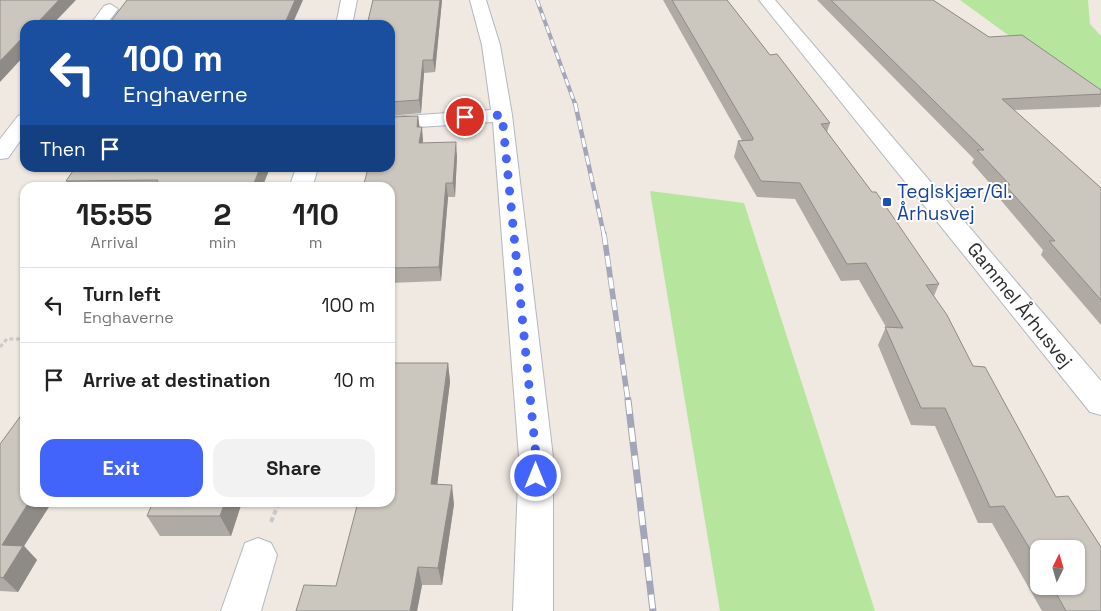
<!DOCTYPE html>
<html lang="en">
<head>
<meta charset="utf-8">
<style>
  body { margin:0; font-family:"Space Grotesk",sans-serif; background:#f2f2f2; color:#222; height:100vh; display:flex; flex-direction:column; font-size:19px; white-space:nowrap }
  * { box-sizing:border-box; margin:0 }
  p { font-size:16px; color:#767676 }
  .icon { flex:none; width:28px; height:28px; fill:none; stroke:currentColor; stroke-width:2; stroke-linecap:round; stroke-linejoin:round }
  .map { position:relative; flex:1; overflow:hidden }
  .side { position:absolute; left:20px; top:182px; width:375px; height:325px; display:flex; flex-direction:column; background:#fff; border-radius:15px; box-shadow:0 1px 4px #0004 }
  .side>* { flex:none }
  .hud { position:absolute; left:20px; top:20px; width:375px; height:152px; border-radius:15px; box-shadow:0 1px 4px #0004; background:#1a4fa0; color:#fff; overflow:hidden }
  .needle { width:32px; rotate:5deg }
  .fabs { position:absolute; left:1030px; top:540px; display:grid; gap:10px }
  .fabs a { display:grid; place-items:center; width:55px; height:55px; border-radius:10px; background:#fff; box-shadow:0 1px 4px #0004; font-size:25px }
  .pin { position:absolute; display:grid; place-items:center; width:42px; height:42px; color:#fff; margin:-21px; border:2px solid #fff; border-radius:50%; box-shadow:0 1px 5px #0007 }
  .me { position:absolute; width:55px; margin:-28px; rotate:0deg; stroke-linejoin:round; filter:drop-shadow(0 0 4px #0008) }
  .turn { display:flex; align-items:center; gap:18px; height:105px; padding:0 20px; font-size:22px }
  .turn .icon { width:65px; height:65px; stroke-width:2.5 }
  .turn b { display:block; font-size:35px; line-height:42px }
  .then { display:flex; align-items:center; height:48px; padding:0 20px; background:#0003; gap:10px; font-size:19px }
  .eta { display:flex; justify-content:space-evenly; align-items:center; height:85px; text-align:center }
  .eta b { font-size:30px; font-weight:800; line-height:35px }
  .button { display:flex; gap:10px; margin-top:auto; padding:10px 20px }
  .button a { flex:1; height:58px; border-radius:15px; background:#4264fb; color:#fff; font-size:20px; font-weight:800; line-height:58px; text-align:center }
  .button a+a { background:#f2f2f2; color:#222 }
  ul { padding:0; list-style:none }
  li { display:flex; align-items:center; gap:15px; height:75px; padding:0 20px; border-top:1px solid #e0e0e0 }
  li div { flex:1 }
  li b { display:block; font-size:19px }
  li em { font-style:normal }
  .map>svg:first-child { display:block }
  .green { fill:#b6e59e }
  .lines { fill:none; stroke-linecap:round; stroke-linejoin:round }
  .minor-casing { stroke:#b4b7c1; stroke-width:2 }
  .path-far1 { stroke:#c9c9c9; stroke-width:3; stroke-dasharray:4 2.5; stroke-linecap:butt }
  .path { stroke:#c9c9c9; stroke-width:4; stroke-dasharray:5 3; stroke-linecap:butt }
  .minor { fill:#fff; fill-rule:evenodd }
  .rail-far3-casing { stroke:#a3a6b8; stroke-width:4 }
  .rail-far2-casing { stroke:#a3a6b8; stroke-width:4.5 }
  .rail-far1-casing { stroke:#a3a6b8; stroke-width:5.5 }
  .rail-casing { stroke:#a3a6b8; stroke-width:7 }
  .rail-far3 { stroke:#fff; stroke-width:2.5; stroke-dasharray:7; stroke-linecap:butt }
  .rail-far2 { stroke:#fff; stroke-width:3; stroke-dasharray:9; stroke-linecap:butt }
  .rail-far1 { stroke:#fff; stroke-width:4; stroke-dasharray:11; stroke-linecap:butt }
  .rail { stroke:#fff; stroke-width:5; stroke-dasharray:14; stroke-linecap:butt }
  .wall { fill:#afaba4; fill-rule:evenodd }
  .shaded-wall { fill:#8e8b86 }
  .building { fill:#cbc7bf; stroke:#8e8b86 }
  .route { stroke:#4264fb; stroke-width:9; stroke-dasharray:0 16.2 }
  .transit-dot { fill:#1a4fb4; stroke:#fff; stroke-width:2 }
  .labels { text-anchor:middle; dominant-baseline:central; stroke-width:4; stroke-linejoin:round; paint-order:stroke }
  .transit-label { font-size:19px; fill:#164399; stroke:#fff; text-anchor:start }
  .street-label { font-size:19px; fill:#2e2e2e; stroke:#fff }
</style>
</head>
<body>
<div class="map">
<svg width="1101" height="611" viewBox="0 0 1101 611">
  <rect width="100%" height="100%" fill="#efe9e1"/>
  <g class="green">
    <polygon points="960,0 1088,0 1090,24 1101,36 1101,103"/>
    <polygon points="650,191 744,203 875,611 720,611"/>
  </g>
  <g class="lines">
    <g class="minor-casing">
      <g id="minor">
        <polygon points="341,0 357,0 352,25 336,25"/>
        <polygon points="470,0 486,0 500,45 512,115 553,457 553,611 513,611 519,457 493,122 390,129 390,117 491,110 482,45"/>
        <polygon points="759,0 775,0 1101,381 1101,415 1090,412"/>
        <polygon points="110,4 118,9 106,25 90,25 104,6"/>
        <polygon points="25,114 25,134 8,158 0,159 0,139 18,116"/>
        <polygon points="296,168 318,168 312,188 289,188"/>
        <polygon points="258,538 271,543 277,555 261,611 221,611 245,543"/>
      </g>
    </g>
    <polyline class="path-far1" points="0,347 7,339 25,339"/>
    <polyline class="path" points="271,522 279,502"/>
    <use href="#minor" class="minor"/>
    <g class="rail-far3-casing">
      <polyline id="rail-far3" points="537,0 575,104"/>
    </g>
    <g class="rail-far2-casing">
      <polyline id="rail-far2" points="575,103 604,235"/>
    </g>
    <g class="rail-far1-casing">
      <polyline id="rail-far1" points="604,234 628,401"/>
    </g>
    <g class="rail-casing">
      <polyline id="rail" points="628,400 653,611"/>
    </g>
    <use href="#rail-far3" class="rail-far3"/>
    <use href="#rail-far2" class="rail-far2"/>
    <use href="#rail-far1" class="rail-far1"/>
    <use href="#rail" class="rail"/>
  </g>
  <g class="wall">
    <polygon points="442,0 435,72 424,73 421,113 390,116 390,25"/>
    <path d="M663 0H727L770 55 830 123 827 132 939 284 934 296 1101 611H1042L992 523H978L935 426 911 425 878 345 886 327 859 280 841 281 795 199 757 197 734 157 738 141 742 140ZM1039 549 1076 586H1039Z"/>
    <polygon points="817,0 933,0 989,37 1101,90 1101,104 1100,107 1014,110 1101,188 1101,325 1041,255 1043,250 999,198 1000,195 972,163 974,159"/>
    <polygon points="418,116 419,127 423,140 423,143 457,156 455,197 448,197 441,281 390,283 390,188"/>
    <polygon points="75,168 262,188 69,188 66,181"/>
    <polygon points="448,363 450,382 437,484 454,504 442,585 422,585 417,611 296,611 336,586"/>
    <polygon points="0,444 25,502 52,502 24,546 37,560 18,592 0,591"/>
    <polygon points="242,502 231,536 160,536 147,516"/>
  </g>
  <g class="shaded-wall">
    <polygon points="59,0 76,0 52,25 35,25"/>
    <polygon points="295,0 303,0 292,25 284,25"/>
    <polygon points="440,0 442,0 435,72 433,60"/>
    <polygon points="25,35 25,55 0,82 0,61"/>
    <polygon points="423,60 424,73 421,113 419,100"/>
    <polygon points="418,116 420,129 417,127"/>
    <polygon points="422,127 423,140 421,157 419,143"/>
    <polygon points="456,142 457,156 455,197 453,183"/>
    <polygon points="260,168 270,168 262,188 252,188"/>
    <polygon points="446,183 448,197 441,281 439,267"/>
    <polygon points="448,363 450,382 435,503 431,484"/>
    <polygon points="452,485 454,504 442,585 438,568"/>
    <polygon points="29,502 52,502 24,546 37,560 18,592 3,578 2,545"/>
    <polygon points="225,502 242,502 231,536 220,516"/>
    <polygon points="418,567 422,585 417,611 410,611"/>
  </g>
  <g class="building">
    <polygon points="0,0 59,0 35,25 25,25 25,35 0,61"/>
    <polygon points="127,0 295,0 284,25 108,25"/>
    <polygon points="373,0 440,0 433,60 423,60 419,100 390,102 390,25 367,25"/>
    <polygon points="672,0 727,0 770,55 777,54 830,123 821,124 872,192 876,192 939,284 926,285 947,315 973,366 985,367 1056,497 1068,496 1101,547 1101,611 1066,611 1052,586 1076,586 1076,549 1039,549 1039,564 1004,506 990,507 945,408 921,408 885,327 903,328 866,263 847,264 800,183 761,181 738,141 753,140 753,138"/>
    <polygon points="831,0 933,0 989,37 1022,35 1101,90 1101,94 1002,99 1101,188 1101,300 1049,241 1055,241 1005,185 1010,185 977,150 984,150"/>
    <polygon points="418,116 417,127 422,127 419,143 456,142 453,183 446,183 439,267 390,268 390,188 363,188 368,168 390,168 390,117"/>
    <polygon points="75,168 260,168 252,188 154,188 158,180 66,181"/>
    <polygon points="390,363 448,363 431,484 452,485 438,568 418,567 410,611 296,611 304,585 336,586 358,502 390,502"/>
    <polygon points="25,410 25,502 29,502 2,545 23,546 3,578 0,577 0,444"/>
    <polygon points="153,502 225,502 220,516 147,516"/>
  </g>
  <g class="lines">
    <polyline class="route" points="465,117 502,115 536,456 536,476"/>
  </g>
  <rect class="transit-dot" x="882" y="197" width="10" height="10" rx="2.5"/>
  <g class="labels">
    <g class="transit-label">
      <text x="897" y="191">Teglskjær/Gl.<tspan x="897" dy="22">Århusvej</tspan></text>
    </g>
    <g class="street-label">
      <text transform="translate(1020 305) rotate(51)">Gammel Århusvej</text>
    </g>
  </g>
</svg>
<div class="fabs">
<a><svg class="needle" viewBox="-14 -14 28 28"><path d="M0-13l5 13h-10z" fill="#e53935"/><path d="M0 13l5-13h-10z" fill="#767676"/></svg></a>
</div>
<div class="pin" style="left:465px;top:117px;background:#d93025"><svg class="icon" aria-label="arrive" viewBox="0 0 24 24"><path d="M6 21V4h12l-3 4 3 4H6"/></svg></div>
<svg class="me" style="left:536px;top:476px" viewBox="-20 -20 40 40"><circle r="17" fill="#4264fb" stroke="#fff" stroke-width="3"/><path d="M0-11L8 9 0 5-8 9z" fill="#fff"/></svg>
<div class="hud">
<div class="turn"><svg class="icon" aria-label="left" viewBox="0 0 24 24"><path d="M17 20v-9H6M10 6l-5 5 5 5"/></svg><div><b>100 m</b>Enghaverne</div></div>
<div class="then">Then<svg class="icon" aria-label="arrive" viewBox="0 0 24 24"><path d="M6 21V4h12l-3 4 3 4H6"/></svg></div>
</div>
<section class="side">
<div class="eta">
<div><b>15:55</b><p>Arrival</p></div>
<div><b>2</b><p>min</p></div>
<div><b>110</b><p>m</p></div>
</div>
<ul>
<li><svg class="icon" aria-label="left" viewBox="0 0 24 24"><path d="M17 20v-9H6M10 6l-5 5 5 5"/></svg><div><b>Turn left</b><p>Enghaverne</p></div><em>100 m</em></li>
<li><svg class="icon" aria-label="arrive" viewBox="0 0 24 24"><path d="M6 21V4h12l-3 4 3 4H6"/></svg><div><b>Arrive at destination</b></div><em>10 m</em></li>
</ul>
<div class="button"><a>Exit</a><a>Share</a></div>
</section>
</div>
</body>
</html>
